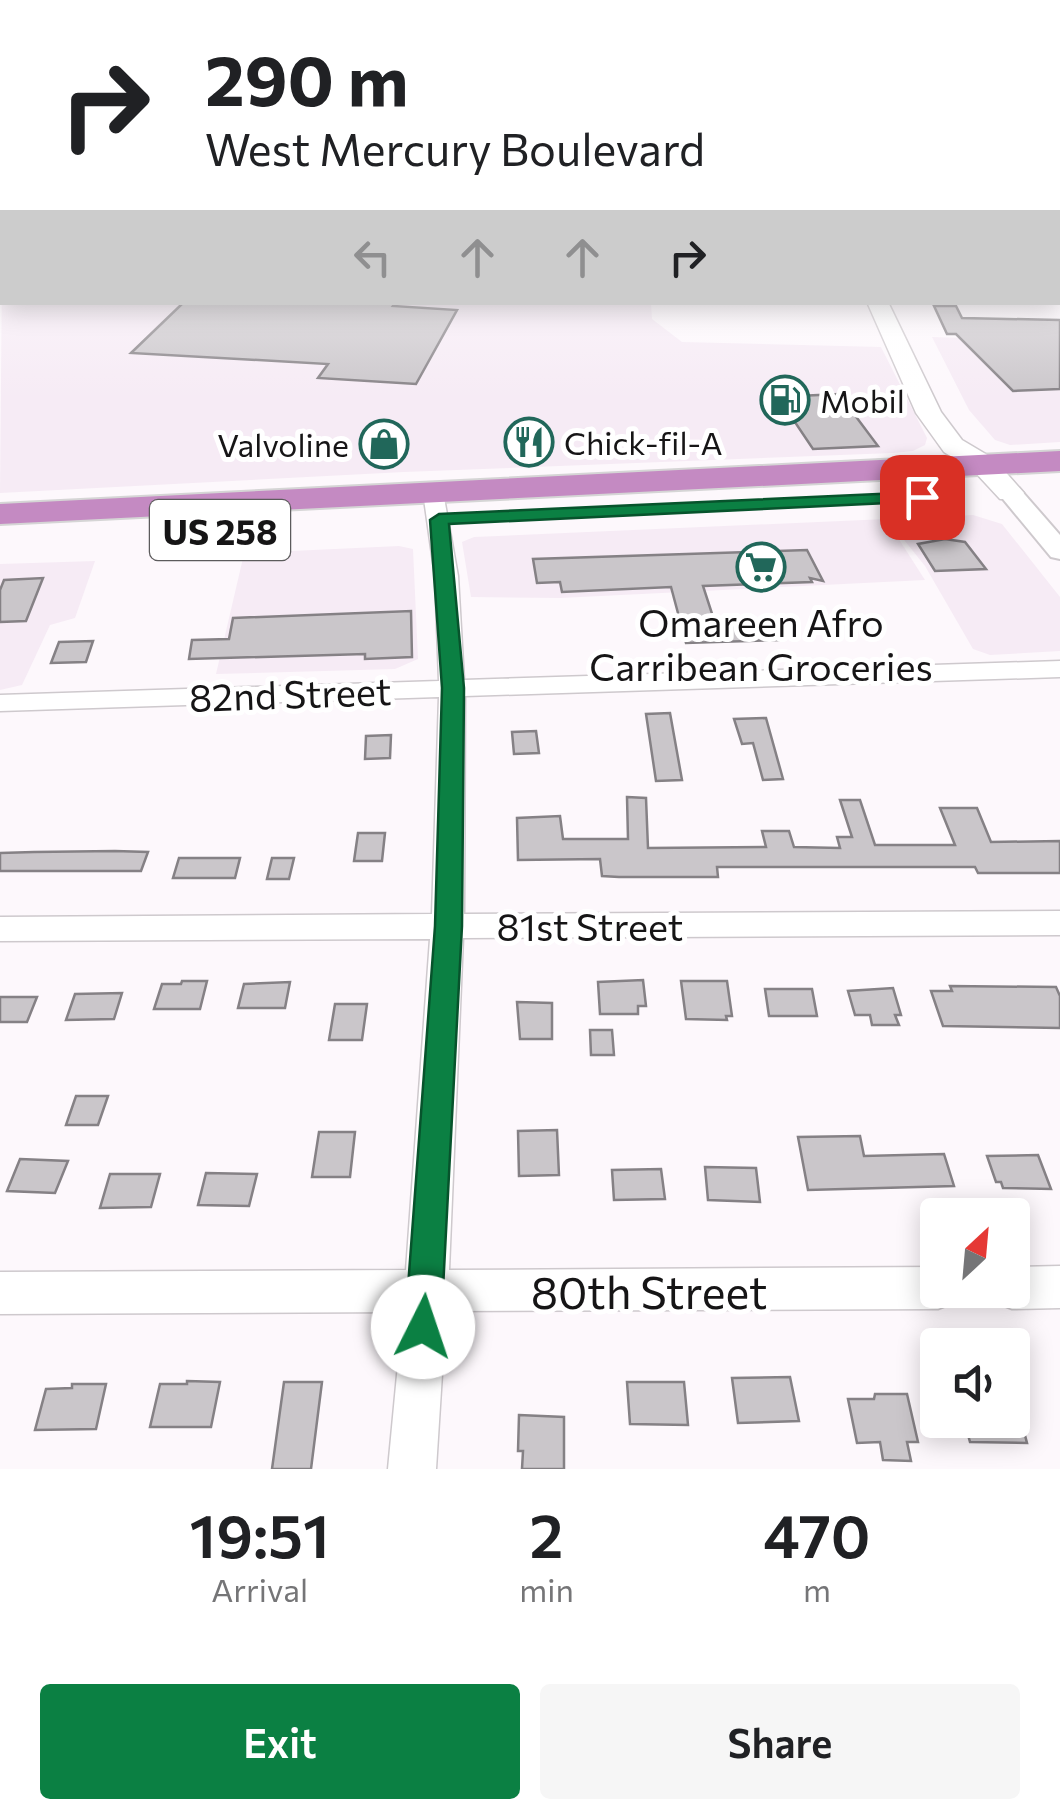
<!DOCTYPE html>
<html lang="en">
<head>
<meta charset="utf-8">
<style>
  body { margin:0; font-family:Commissioner,sans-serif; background:#f6f6f6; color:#202124; height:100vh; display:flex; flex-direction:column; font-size:38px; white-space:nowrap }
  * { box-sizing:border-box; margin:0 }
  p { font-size:32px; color:#757577 }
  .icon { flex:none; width:55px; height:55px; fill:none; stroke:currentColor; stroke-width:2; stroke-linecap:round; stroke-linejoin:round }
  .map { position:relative; height:1469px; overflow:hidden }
  .side { display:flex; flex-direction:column; background:#fff; flex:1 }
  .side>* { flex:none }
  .banner { position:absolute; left:0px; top:0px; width:1060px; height:305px; box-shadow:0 5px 25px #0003; background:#fff; color:#202124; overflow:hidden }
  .needle { width:65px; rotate:26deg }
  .buttons { position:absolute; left:920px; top:1198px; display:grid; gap:20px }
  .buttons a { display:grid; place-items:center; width:110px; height:110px; border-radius:10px; background:#fff; box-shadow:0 5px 25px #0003; font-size:50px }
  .pin { position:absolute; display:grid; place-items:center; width:85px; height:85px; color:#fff; margin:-42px; border-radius:20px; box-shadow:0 5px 15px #0006 }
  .me { position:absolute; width:110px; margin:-55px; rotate:4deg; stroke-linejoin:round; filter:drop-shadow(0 0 8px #0008) }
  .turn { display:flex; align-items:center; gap:35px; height:210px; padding:0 40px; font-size:45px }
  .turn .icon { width:130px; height:130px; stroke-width:2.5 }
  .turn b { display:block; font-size:70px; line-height:85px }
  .lanes { display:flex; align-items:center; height:95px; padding:0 40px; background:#0003; justify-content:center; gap:50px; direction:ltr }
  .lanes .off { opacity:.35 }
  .eta { display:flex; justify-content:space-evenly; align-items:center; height:170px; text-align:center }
  .eta b { font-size:60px; font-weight:600; line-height:70px }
  .action { display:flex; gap:20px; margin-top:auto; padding:20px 40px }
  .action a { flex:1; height:115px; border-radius:10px; background:#0b8043; color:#fff; font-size:40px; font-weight:600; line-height:115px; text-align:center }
  .action a+a { background:#f6f6f6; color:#202124 }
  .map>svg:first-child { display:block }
  .built { fill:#f6ebf5 }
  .building { fill:#cac6ca; stroke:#858185; stroke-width:2.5 }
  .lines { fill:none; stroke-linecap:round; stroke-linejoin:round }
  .minor-casing { stroke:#cec9cd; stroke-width:3 }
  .tertiary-casing { stroke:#cec9cd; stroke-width:4 }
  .secondary-casing { stroke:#cec9cd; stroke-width:3 }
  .trunk-casing { stroke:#d5d5d5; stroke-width:4 }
  .minor { fill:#fff; fill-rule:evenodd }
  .tertiary { fill:#fff; fill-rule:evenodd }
  .secondary { fill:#fff; fill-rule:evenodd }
  .trunk { fill:#c48ac2; fill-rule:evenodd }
  .route { fill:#0b8043; stroke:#07532c; stroke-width:2.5 }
  .labels { text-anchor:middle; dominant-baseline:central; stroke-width:10; stroke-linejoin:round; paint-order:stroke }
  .far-poi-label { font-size:32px; fill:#161516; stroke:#fff; text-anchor:start }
  .shield { fill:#fff; stroke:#5c5b5c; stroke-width:2.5 }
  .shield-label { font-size:35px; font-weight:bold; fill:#161516 }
  .poi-label { font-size:38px; fill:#161516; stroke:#fff }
  .street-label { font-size:38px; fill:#161516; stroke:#fff }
  .near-street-label { font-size:45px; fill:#161516; stroke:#fff }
</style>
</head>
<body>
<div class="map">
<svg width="1060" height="1469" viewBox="0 0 1060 1469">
  <rect width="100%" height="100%" fill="#fdf8fc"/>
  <g class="built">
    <polygon points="2,265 2,302 651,303 652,319 682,342 881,347 927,438 925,445 913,451 893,453 404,472 0,493"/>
    <polygon points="932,337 1060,341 1060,442 1010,445 995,440 969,410"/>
    <polygon points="973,515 1002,524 1060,597 1060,651 990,655 973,649 925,566 892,525 896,519"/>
    <polygon points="886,519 925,580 560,598 471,597 462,542 474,537"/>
    <polygon points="399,546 413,549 418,659 395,669 216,674 243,558 250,553"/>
    <polygon points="95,561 75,618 50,625 22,685 0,690 0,564"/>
  </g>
  <g class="building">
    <polygon points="184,302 396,302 393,306 457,310 416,384 318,378 328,364 131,353"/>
    <polygon points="934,306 956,306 962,318 1060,320 1060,389 1013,391 956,334 947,334"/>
    <polygon points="839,394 878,446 813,449 778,397"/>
    <polygon points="945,539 965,542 986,569 935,571 918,544"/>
    <polygon points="807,550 823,581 810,578 812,582 703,586 715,623 773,622 779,640 686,643 671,587 562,592 560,582 537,583 533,559"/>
    <polygon points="43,578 26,621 0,622 0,590 4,580"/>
    <polygon points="411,611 412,657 365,659 365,654 189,659 192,640 229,639 233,618"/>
    <polygon points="93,641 86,662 51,663 59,642"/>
    <polygon points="670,713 682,780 656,781 646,714"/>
    <polygon points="766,718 783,779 763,780 753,743 742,744 734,719"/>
    <polygon points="536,731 539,753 514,754 512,732"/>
    <polygon points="391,735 390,758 365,759 366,736"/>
    <polygon points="627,797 646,798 648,848 766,847 762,831 789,831 794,847 840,848 837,837 852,837 840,800 860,800 875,845 955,845 940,808 977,808 991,842 1060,841 1060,873 978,873 975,867 717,867 718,877 619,877 602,876 600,859 518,860 517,818 560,816 563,839 628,839"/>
    <polygon points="358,833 385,833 382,861 354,861"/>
    <polygon points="34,852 115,851 148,852 141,871 0,871 0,853"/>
    <polygon points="179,858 240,858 235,878 173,878"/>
    <polygon points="272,858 294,858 289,879 267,879"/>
    <polygon points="643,980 646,1006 638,1006 638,1014 600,1014 598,982"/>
    <polygon points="182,981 207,981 200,1009 154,1009 162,984 181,984"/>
    <polygon points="681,981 727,981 732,1016 726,1016 727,1020 686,1019"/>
    <polygon points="290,982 285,1008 238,1008 244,984"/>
    <polygon points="950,986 1056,987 1060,996 1060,1028 943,1026 931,991 952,991"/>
    <polygon points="893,988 901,1015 895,1015 899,1025 872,1025 870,1015 855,1015 848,991"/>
    <polygon points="765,989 812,989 817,1016 769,1016"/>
    <polygon points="122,993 114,1019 66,1020 75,994"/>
    <polygon points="0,997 37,997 27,1022 0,1022"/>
    <polygon points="517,1002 552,1003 552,1039 520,1039"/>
    <polygon points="335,1004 367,1004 362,1040 329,1040"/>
    <polygon points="590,1030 612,1030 614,1055 591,1055"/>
    <polygon points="76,1096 108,1096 98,1125 66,1125"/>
    <polygon points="557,1130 559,1175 519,1176 518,1131"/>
    <polygon points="319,1132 355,1132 350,1177 312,1177"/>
    <polygon points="860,1136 864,1156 944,1154 954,1186 808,1190 798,1137"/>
    <polygon points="1038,1155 1051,1189 1003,1188 1001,1182 996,1182 987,1156"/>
    <polygon points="20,1159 68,1161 55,1193 7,1191"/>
    <polygon points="705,1167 756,1168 760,1202 708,1200"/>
    <polygon points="661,1169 665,1199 614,1200 612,1170"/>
    <polygon points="206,1173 257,1174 249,1206 198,1205"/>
    <polygon points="110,1174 160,1174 151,1207 100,1208"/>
    <polygon points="790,1377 799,1421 738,1423 732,1378"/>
    <polygon points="187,1381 220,1382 211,1427 150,1427 160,1384 187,1384"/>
    <polygon points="284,1382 322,1382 311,1469 272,1469"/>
    <polygon points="627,1382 684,1382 688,1425 630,1424"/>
    <polygon points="72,1384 106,1384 96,1429 35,1430 46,1389 72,1388"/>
    <polygon points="875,1394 907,1394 918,1442 907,1442 911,1461 883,1460 880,1442 857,1443 848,1399 874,1399"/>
    <polygon points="519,1415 564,1417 564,1469 522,1469 523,1451 518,1451"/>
    <polygon points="964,1420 1021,1420 1027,1443 970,1442"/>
  </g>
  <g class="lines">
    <g class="minor-casing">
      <g id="minor">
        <rect x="1058" y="209" width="2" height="8"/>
        <rect x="1058" y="263" width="2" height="11"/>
        <polygon points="433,486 443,492 458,576 464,680 1060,661 1060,677 465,696 464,914 1060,911 1060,935 463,938 449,1270 938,1267 938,1290 959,1290 953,1303 938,1309 446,1311 436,1469 388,1469 403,1312 0,1314 0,1272 406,1270 430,939 0,941 0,917 432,914 439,697 0,711 0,695 439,681 435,576 423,492"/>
        <polygon points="1060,1266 1060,1308 1012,1309 997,1303 991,1290 1012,1290 1012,1267"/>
      </g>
    </g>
    <g class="tertiary-casing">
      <polygon id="tertiary" points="1010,486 1019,488 1060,535 1060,559 1051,557 998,493"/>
    </g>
    <g class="secondary-casing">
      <polygon id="secondary" points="867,302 888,302 941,412 962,440 994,459 1024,493 1020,499 1000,499 974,471 944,452 916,413"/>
    </g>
    <g class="trunk-casing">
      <polygon id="trunk" points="1060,451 1060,471 0,524 0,504"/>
    </g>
    <use href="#minor" class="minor"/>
    <use href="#tertiary" class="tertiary"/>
    <use href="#secondary" class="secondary"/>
    <use href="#trunk" class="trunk"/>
  </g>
  <linearGradient id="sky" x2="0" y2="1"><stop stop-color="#a1b0e0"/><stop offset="0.48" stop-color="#fefcfe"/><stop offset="1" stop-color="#fefcfe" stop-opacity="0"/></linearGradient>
  <rect width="1060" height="400" fill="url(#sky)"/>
  <polygon class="route" points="922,492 929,494 929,501 449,524 464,688 462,926 441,1327 436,1339 423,1345 410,1339 405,1327 435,926 442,688 430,520 439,514"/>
  <defs>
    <g id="fuel-ring" transform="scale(2.5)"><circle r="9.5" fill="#fff" stroke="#21675a" stroke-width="1.5"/><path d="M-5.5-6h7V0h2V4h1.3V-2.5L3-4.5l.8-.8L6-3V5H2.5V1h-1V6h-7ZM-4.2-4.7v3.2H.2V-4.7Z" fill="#21675a"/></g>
    <g id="restaurant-ring" transform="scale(2.5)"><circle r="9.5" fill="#fff" stroke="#21675a" stroke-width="1.5"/><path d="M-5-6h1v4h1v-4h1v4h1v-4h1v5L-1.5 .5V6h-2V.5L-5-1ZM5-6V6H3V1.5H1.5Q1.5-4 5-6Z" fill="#21675a"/></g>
    <g id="shop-ring" transform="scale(2.5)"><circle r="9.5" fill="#fff" stroke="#21675a" stroke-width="1.5"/><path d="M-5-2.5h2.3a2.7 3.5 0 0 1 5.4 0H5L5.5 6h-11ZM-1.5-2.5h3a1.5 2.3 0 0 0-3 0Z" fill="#21675a"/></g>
    <g id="supermarket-ring" transform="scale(2.5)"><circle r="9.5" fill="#fff" stroke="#21675a" stroke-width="1.5"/><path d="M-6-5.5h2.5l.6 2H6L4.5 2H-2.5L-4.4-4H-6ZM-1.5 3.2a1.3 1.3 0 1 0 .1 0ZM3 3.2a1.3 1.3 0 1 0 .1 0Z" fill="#21675a"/></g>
  </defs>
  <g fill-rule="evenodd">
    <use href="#fuel-ring" x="785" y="400"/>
    <use href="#restaurant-ring" x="529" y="442"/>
    <use href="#shop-ring" x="384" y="444"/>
    <use href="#supermarket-ring" x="761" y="567"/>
  </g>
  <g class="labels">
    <g class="far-poi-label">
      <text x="820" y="400">Mobil</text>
      <text x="564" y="442">Chick-fil-A</text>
      <text x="349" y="444" text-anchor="end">Valvoline</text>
    </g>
    <rect class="shield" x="150" y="500" width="140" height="60" rx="8"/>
    <g class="shield-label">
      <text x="220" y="530">US 258</text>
    </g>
    <g class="poi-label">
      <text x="761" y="621">Omareen Afro<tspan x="761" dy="44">Carribean Groceries</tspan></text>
    </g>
    <g class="street-label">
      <text transform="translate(290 693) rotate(-2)">82nd Street</text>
      <text x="590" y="925">81st Street</text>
    </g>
    <g class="near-street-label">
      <text x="649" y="1290">80th Street</text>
    </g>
  </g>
</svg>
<div class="buttons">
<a><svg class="needle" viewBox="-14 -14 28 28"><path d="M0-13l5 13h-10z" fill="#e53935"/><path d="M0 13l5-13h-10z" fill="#757577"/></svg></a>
<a><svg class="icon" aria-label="sound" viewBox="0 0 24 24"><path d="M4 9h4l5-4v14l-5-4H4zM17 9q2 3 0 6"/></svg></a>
</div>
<div class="pin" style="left:922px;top:497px;background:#d93025"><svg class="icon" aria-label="arrive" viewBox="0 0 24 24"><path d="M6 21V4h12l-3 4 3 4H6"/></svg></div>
<svg class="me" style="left:423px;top:1327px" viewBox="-20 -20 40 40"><circle r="19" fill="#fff"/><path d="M0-13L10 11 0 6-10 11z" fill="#0b8043"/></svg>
<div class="banner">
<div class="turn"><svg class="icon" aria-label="right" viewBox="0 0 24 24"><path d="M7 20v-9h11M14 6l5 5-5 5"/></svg><div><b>290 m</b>West Mercury Boulevard</div></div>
<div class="lanes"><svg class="icon off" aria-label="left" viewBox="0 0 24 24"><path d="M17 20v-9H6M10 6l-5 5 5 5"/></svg><svg class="icon off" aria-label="ahead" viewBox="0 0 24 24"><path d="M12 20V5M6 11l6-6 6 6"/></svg><svg class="icon off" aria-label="ahead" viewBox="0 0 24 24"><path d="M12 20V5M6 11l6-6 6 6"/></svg><svg class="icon" aria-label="right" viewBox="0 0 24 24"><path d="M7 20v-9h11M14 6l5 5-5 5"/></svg></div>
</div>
</div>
<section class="side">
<div class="eta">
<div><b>19:51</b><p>Arrival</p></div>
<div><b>2</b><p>min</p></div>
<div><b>470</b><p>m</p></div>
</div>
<div class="action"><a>Exit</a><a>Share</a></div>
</section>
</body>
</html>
